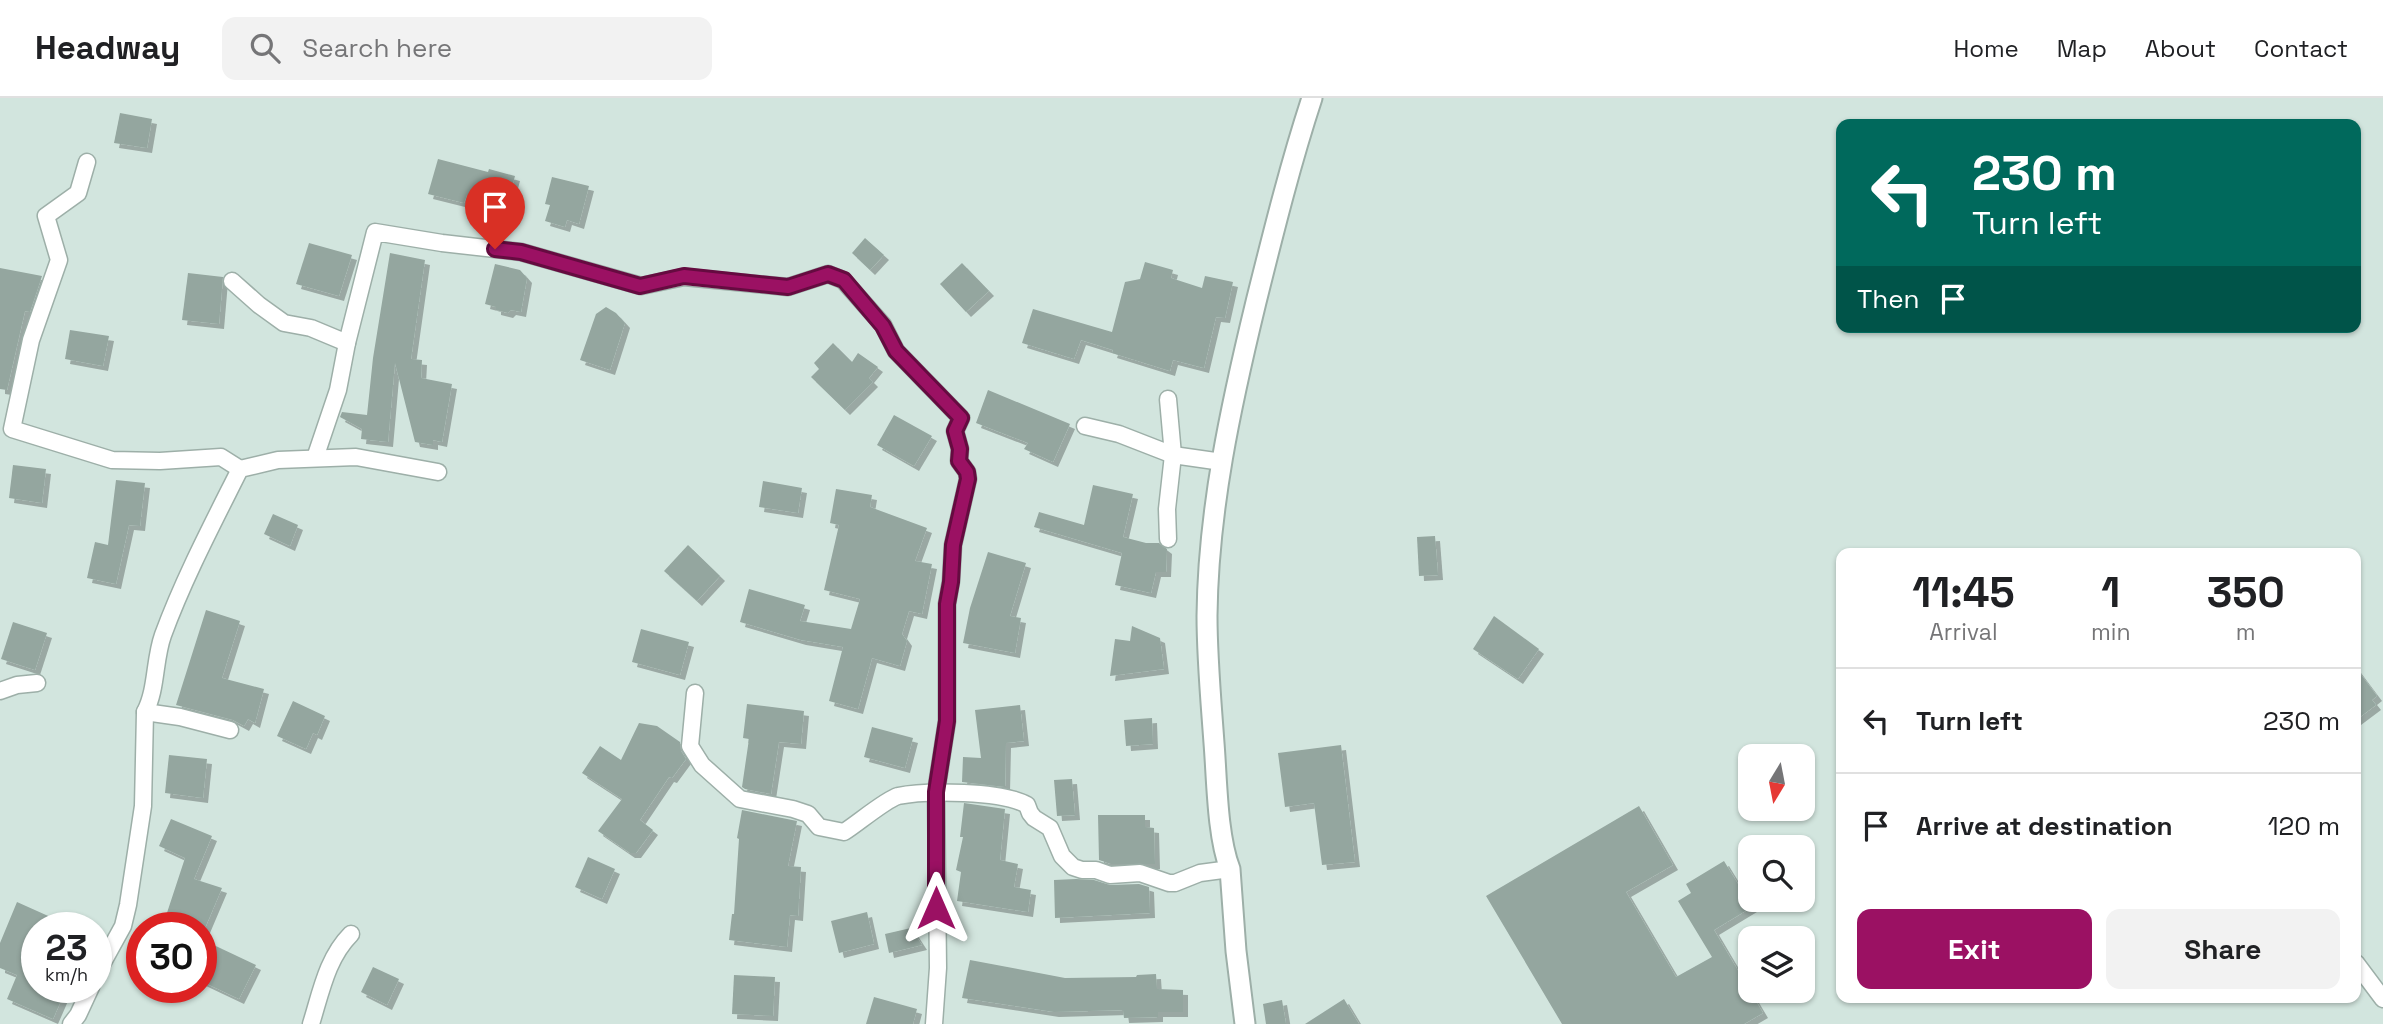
<!DOCTYPE html>
<html lang="en">
<head>
<meta charset="utf-8">
<style>
  body { margin:0; font-family:"Space Grotesk",sans-serif; background:#f2f2f2; color:#202124; height:100vh; display:flex; flex-direction:column; font-size:26px; white-space:nowrap }
  * { box-sizing:border-box; margin:0 }
  p { font-size:23px; color:#757577 }
  .icon { flex:none; width:38px; height:38px; fill:none; stroke:currentColor; stroke-width:2; stroke-linecap:round; stroke-linejoin:round }
  .map { position:relative; flex:1; overflow:hidden }
  .side { position:absolute; left:1836px; top:450px; width:525px; height:455px; display:flex; flex-direction:column; background:#fff; border-radius:14px; box-shadow:0 2px 5px #0004 }
  .side>* { flex:none }
  .guide { position:absolute; left:1836px; top:21px; width:525px; height:214px; border-radius:14px; box-shadow:0 2px 5px #0004; background:#00695c; color:#fff; overflow:hidden }
  .needle { width:46px; rotate:190deg }
  .controls { position:absolute; left:1738px; top:646px; display:grid; gap:14px }
  .controls a { display:grid; place-items:center; width:77px; height:77px; border-radius:14px; background:#fff; box-shadow:0 2px 5px #0004; font-size:35px }
  .speed { position:absolute; left:21px; top:814px; display:flex; gap:14px; font-size:35px; font-weight:700; text-align:center }
  .speed>* { display:grid; place-content:center; width:91px; height:91px; border-radius:50%; background:#fff; box-shadow:0 2px 5px #0004; line-height:1 }
  .speed small { font-size:18px; font-weight:400 }
  .speed .limit { border:10px solid #d22; background:#fff; color:#111 }
  .pin { position:absolute; display:grid; place-items:center; width:60px; height:60px; color:#fff; margin:-72px -30px; border-radius:50% 50% 50% 0; rotate:-45deg; box-shadow:0 0 7px #0007 }
  .pin .icon { rotate:45deg }
  .me { position:absolute; width:77px; margin:-38px; rotate:0deg; stroke-linejoin:round; filter:drop-shadow(0 0 5px #0008) }
  .turn { display:flex; align-items:center; gap:24px; height:147px; padding:0 21px; font-size:32px }
  .turn .icon { width:91px; height:91px; stroke-width:2.5 }
  .turn b { display:block; font-size:49px; line-height:60px }
  .then { display:flex; align-items:center; height:66px; padding:0 21px; background:#0003; gap:14px; font-size:26px }
  .eta { display:flex; justify-content:space-evenly; align-items:center; height:119px; text-align:center }
  .eta b { font-size:42px; font-weight:700; line-height:49px }
  .primary-button { display:flex; gap:14px; margin-top:auto; padding:14px 21px }
  .primary-button a { flex:1; height:80px; border-radius:14px; background:#9b1163; color:#fff; font-size:28px; font-weight:700; line-height:80px; text-align:center }
  .primary-button a+a { background:#f2f2f2; color:#202124 }
  ul { padding:0; list-style:none }
  li { display:flex; align-items:center; gap:21px; height:105px; padding:0 21px; border-top:2px solid #e0e0e0 }
  li div { flex:1 }
  li b { display:block; font-size:26px }
  li em { font-style:normal }
  header { display:flex; align-items:center; gap:42px; box-sizing:border-box; height:98px; padding:0 35px; background:#fff; border-bottom:2px solid #e0e0e0 }
  header strong { font-size:33px }
  nav { display:flex; gap:38px; margin-inline-start:auto; font-size:24px }
  .search { width:490px; height:63px; background:#f2f2f2; display:flex; align-items:center; gap:18px; box-sizing:border-box; padding:0 24px; border-radius:14px; color:#757577; font-size:26px }
  .map>svg:first-child { display:block }
  .building { fill:#94a69f; filter:url(#shadow) }
  .lines { fill:none; stroke-linecap:round; stroke-linejoin:round }
  .minor-casing { stroke:#9dafa8; stroke-width:19 }
  .tertiary-casing { stroke:#9dafa8; stroke-width:23 }
  .minor { stroke:#fff; stroke-width:16 }
  .tertiary { stroke:#fff; stroke-width:19 }
  .route-casing { stroke:#650b40; stroke-width:18 }
  .route { stroke:#9b1163; stroke-width:12 }
</style>
</head>
<body>
<header>
<strong>Headway</strong>
<div class="search"><svg class="icon" aria-label="search" viewBox="0 0 24 24"><circle cx="10" cy="10" r="6"/><path d="M15 15l6 6"/></svg>Search here</div>
<nav><a>Home</a><a>Map</a><a>About</a><a>Contact</a></nav>
</header>
<div class="map">
<svg width="2383" height="926" viewBox="0 0 2383 926">
  <defs>
    <filter id="shadow"><feDropShadow dx="5" dy="5" stdDeviation="0" flood-color="#0004"/></filter>
  </defs>
  <rect width="100%" height="100%" fill="#d2e5de"/>
  <g class="building">
    <polygon points="120,15 152,21 147,50 114,45"/>
    <polygon points="438,61 488,74 489,71 515,78 507,108 467,97 464,105 428,96"/>
    <polygon points="552,79 589,88 579,126 567,122 565,129 545,123 550,107 545,106"/>
    <polygon points="865,140 884,157 870,172 852,155"/>
    <polygon points="309,145 352,157 339,198 296,186"/>
    <polygon points="390,155 425,162 411,261 422,262 421,280 452,286 442,344 433,342 433,347 415,344 395,265 388,344 361,341 362,331 340,319 342,314 367,317 373,260"/>
    <polygon points="1145,164 1173,172 1171,180 1202,190 1205,178 1233,184 1225,220 1216,219 1204,270 1173,262 1170,273 1112,255 1113,252 1081,242 1074,261 1022,245 1033,211 1112,234 1125,184 1140,181"/>
    <polygon points="962,165 989,193 966,214 940,186"/>
    <polygon points="495,166 520,172 527,180 521,214 511,212 508,215 496,212 496,209 485,206"/>
    <polygon points="0,170 42,178 30,214 25,213 7,292 0,291"/>
    <polygon points="188,175 223,179 219,226 182,222"/>
    <polygon points="606,209 616,215 625,225 610,272 580,262 596,216"/>
    <polygon points="70,232 109,238 103,268 65,261"/>
    <polygon points="833,245 852,264 858,255 878,269 869,280 873,284 845,312 811,279 819,271 814,265"/>
    <polygon points="988,292 1070,326 1053,364 1024,351 1028,345 976,325"/>
    <polygon points="894,317 932,338 914,368 877,347"/>
    <polygon points="13,367 46,371 42,405 9,400"/>
    <polygon points="116,382 145,385 140,428 129,427 116,486 87,480 95,444 108,447"/>
    <polygon points="763,383 802,390 798,415 759,409"/>
    <polygon points="1093,387 1133,396 1123,439 1146,445 1159,445 1167,451 1166,474 1156,474 1151,495 1115,487 1122,455 1034,429 1039,414 1084,427"/>
    <polygon points="836,391 872,397 870,409 927,430 915,463 932,466 922,516 909,513 902,536 907,543 900,568 872,560 858,611 829,603 843,549 801,542 740,524 749,491 805,507 800,523 851,531 860,501 824,492 839,427 830,425"/>
    <polygon points="273,416 298,427 290,448 264,436"/>
    <polygon points="1435,438 1438,477 1419,478 1417,439"/>
    <polygon points="688,447 720,478 697,503 664,473"/>
    <polygon points="988,454 1026,465 1010,518 1021,520 1015,555 963,545 970,510"/>
    <polygon points="206,512 240,523 222,580 264,591 255,625 248,621 244,628 233,622 176,607"/>
    <polygon points="1494,518 1539,551 1518,581 1473,551"/>
    <polygon points="13,524 47,535 35,572 1,561"/>
    <polygon points="1132,528 1160,540 1164,571 1110,578 1115,541 1130,543"/>
    <polygon points="641,531 689,544 680,577 632,564"/>
    <polygon points="2356,570 2377,598 2372,602 2376,607 2356,622"/>
    <polygon points="293,603 325,618 317,637 313,635 306,651 277,638"/>
    <polygon points="747,606 804,613 801,646 779,644 771,696 745,691 742,689 749,641 743,640"/>
    <polygon points="1020,607 1024,643 1006,645 1005,689 962,684 963,659 981,660 975,612"/>
    <polygon points="1152,620 1153,646 1126,648 1124,622"/>
    <polygon points="639,625 657,628 680,644 681,653 686,661 672,680 669,679 640,722 653,732 636,755 630,755 598,733 622,701 582,675 600,648 621,662"/>
    <polygon points="872,629 913,640 905,670 864,659"/>
    <polygon points="1341,647 1355,764 1322,767 1314,705 1285,709 1278,655"/>
    <polygon points="169,657 207,661 203,700 165,695"/>
    <polygon points="1072,681 1075,717 1057,718 1054,682"/>
    <polygon points="964,705 1005,711 1000,762 1018,766 1014,789 1031,792 1028,814 957,803 961,774 956,772 963,739 960,739"/>
    <polygon points="1639,708 1673,767 1626,794 1676,879 1712,859 1678,803 1691,795 1686,786 1724,763 1752,809 1714,832 1763,915 1744,926 1562,926 1486,798"/>
    <polygon points="742,712 797,723 788,768 801,769 798,818 790,817 787,849 729,842 732,816 734,816 739,741 737,740"/>
    <polygon points="1098,717 1145,717 1145,729 1154,730 1155,766 1111,766 1099,762"/>
    <polygon points="171,721 212,738 194,781 222,790 205,830 162,830 185,760 159,748"/>
    <polygon points="588,759 615,771 602,801 575,789"/>
    <polygon points="1076,781 1094,782 1110,787 1139,786 1149,789 1150,815 1055,820 1054,782"/>
    <polygon points="17,804 75,830 34,830 22,859 37,865 37,889 67,889 53,921 7,901 17,877 0,870 0,845"/>
    <polygon points="867,814 874,846 839,855 831,823"/>
    <polygon points="911,830 922,847 889,855 885,836"/>
    <polygon points="201,841 256,867 239,901 201,883"/>
    <polygon points="970,862 1065,880 1136,879 1137,877 1156,876 1157,891 1183,892 1183,914 1158,914 1158,919 1124,920 1123,912 1054,914 962,900"/>
    <polygon points="373,869 399,881 387,907 361,894"/>
    <polygon points="734,877 775,879 773,918 732,916"/>
    <polygon points="874,899 917,911 913,926 866,926"/>
    <polygon points="1344,901 1359,926 1305,926"/>
    <polygon points="1282,902 1286,926 1266,926 1263,906"/>
  </g>
  <g class="lines">
    <g class="minor-casing">
      <g id="minor">
        <polyline points="87,64 78,95 46,118 59,162 31,242 12,331 112,362 160,363 221,359 240,371"/>
        <polyline points="232,183 259,207 284,225 311,230 347,245"/>
        <polyline points="1085,328 1119,336 1173,357 1168,301"/>
        <polyline points="315,360 338,292 347,245 375,134 442,145 521,154 641,188 684,179 788,189 828,176 843,182 883,227 896,253 961,320 955,333 960,351 959,363 967,374 968,381 953,447 951,483 947,506 947,623 936,694 938,870 934,926"/>
        <polyline points="1168,441 1167,411 1173,357 1222,364"/>
        <polyline points="0,593 17,587 37,585"/>
        <path d="M695 595 690 648 702 667 740 701 793 711 808 716 819 729 844 734C857 726 885 702 898 698 926 692 1003 693 1027 707L1030 715 1034 720 1050 730 1062 758 1073 769 1082 772H1096L1110 777 1140 775 1169 785H1175L1200 775 1230 771"/>
        <polyline points="145,614 180,619 230,632"/>
        <polyline points="2356,865 2383,901"/>
        <path d="M96 877 123 828 128 807 143 708 145 614C157 591 154 562 163 537 184 480 213 425 240 371L278 362 356 359 438 374"/>
        <polyline points="71,926 78,917 91,889"/>
        <path d="M311 926C321 894 327 860 351 836"/>
      </g>
    </g>
    <g class="tertiary-casing">
      <path id="tertiary" d="M1245 926 1236 853 1230 771C1217 737 1217 682 1214 645 1211 603 1207 560 1207 518 1208 412 1231 307 1256 204 1273 136 1290 67 1312 0"/>
    </g>
    <use href="#minor" class="minor"/>
    <use href="#tertiary" class="tertiary"/>
  </g>
  <g class="lines">
    <g class="route-casing">
      <polyline id="route" points="495,151 521,154 640,188 684,178 788,189 828,176 844,182 883,228 896,253 961,320 955,333 960,351 959,363 967,374 968,381 953,447 951,484 947,506 947,623 936,694 936,810"/>
    </g>
    <use href="#route" class="route"/>
  </g>
</svg>
<div class="controls">
<a><svg class="needle" viewBox="-14 -14 28 28"><path d="M0-13l5 13h-10z" fill="#e53935"/><path d="M0 13l5-13h-10z" fill="#757577"/></svg></a>
<a><svg class="icon" aria-label="search" viewBox="0 0 24 24"><circle cx="10" cy="10" r="6"/><path d="M15 15l6 6"/></svg></a>
<a><svg class="icon" aria-label="layers" viewBox="0 0 24 24"><path d="M12 4l9 5-9 5-9-5zM3 14l9 5 9-5"/></svg></a>
</div>
<div class="speed"><div>23<small>km/h</small></div><div class="limit">30</div></div>
<div class="pin" style="left:495px;top:151px;background:#d93025"><svg class="icon" aria-label="arrive" viewBox="0 0 24 24"><path d="M6 21V4h12l-3 4 3 4H6"/></svg></div>
<svg class="me" style="left:936px;top:810px" viewBox="-20 -20 40 40"><path d="M0-17L14 15 0 8-14 15z" fill="#9b1163" stroke="#fff" stroke-width="4"/></svg>
<div class="guide">
<div class="turn"><svg class="icon" aria-label="left" viewBox="0 0 24 24"><path d="M17 20v-9H6M10 6l-5 5 5 5"/></svg><div><b>230 m</b>Turn left</div></div>
<div class="then">Then<svg class="icon" aria-label="arrive" viewBox="0 0 24 24"><path d="M6 21V4h12l-3 4 3 4H6"/></svg></div>
</div>
<section class="side">
<div class="eta">
<div><b>11:45</b><p>Arrival</p></div>
<div><b>1</b><p>min</p></div>
<div><b>350</b><p>m</p></div>
</div>
<ul>
<li><svg class="icon" aria-label="left" viewBox="0 0 24 24"><path d="M17 20v-9H6M10 6l-5 5 5 5"/></svg><div><b>Turn left</b></div><em>230 m</em></li>
<li><svg class="icon" aria-label="arrive" viewBox="0 0 24 24"><path d="M6 21V4h12l-3 4 3 4H6"/></svg><div><b>Arrive at destination</b></div><em>120 m</em></li>
</ul>
<div class="primary-button"><a>Exit</a><a>Share</a></div>
</section>
</div>
</body>
</html>
